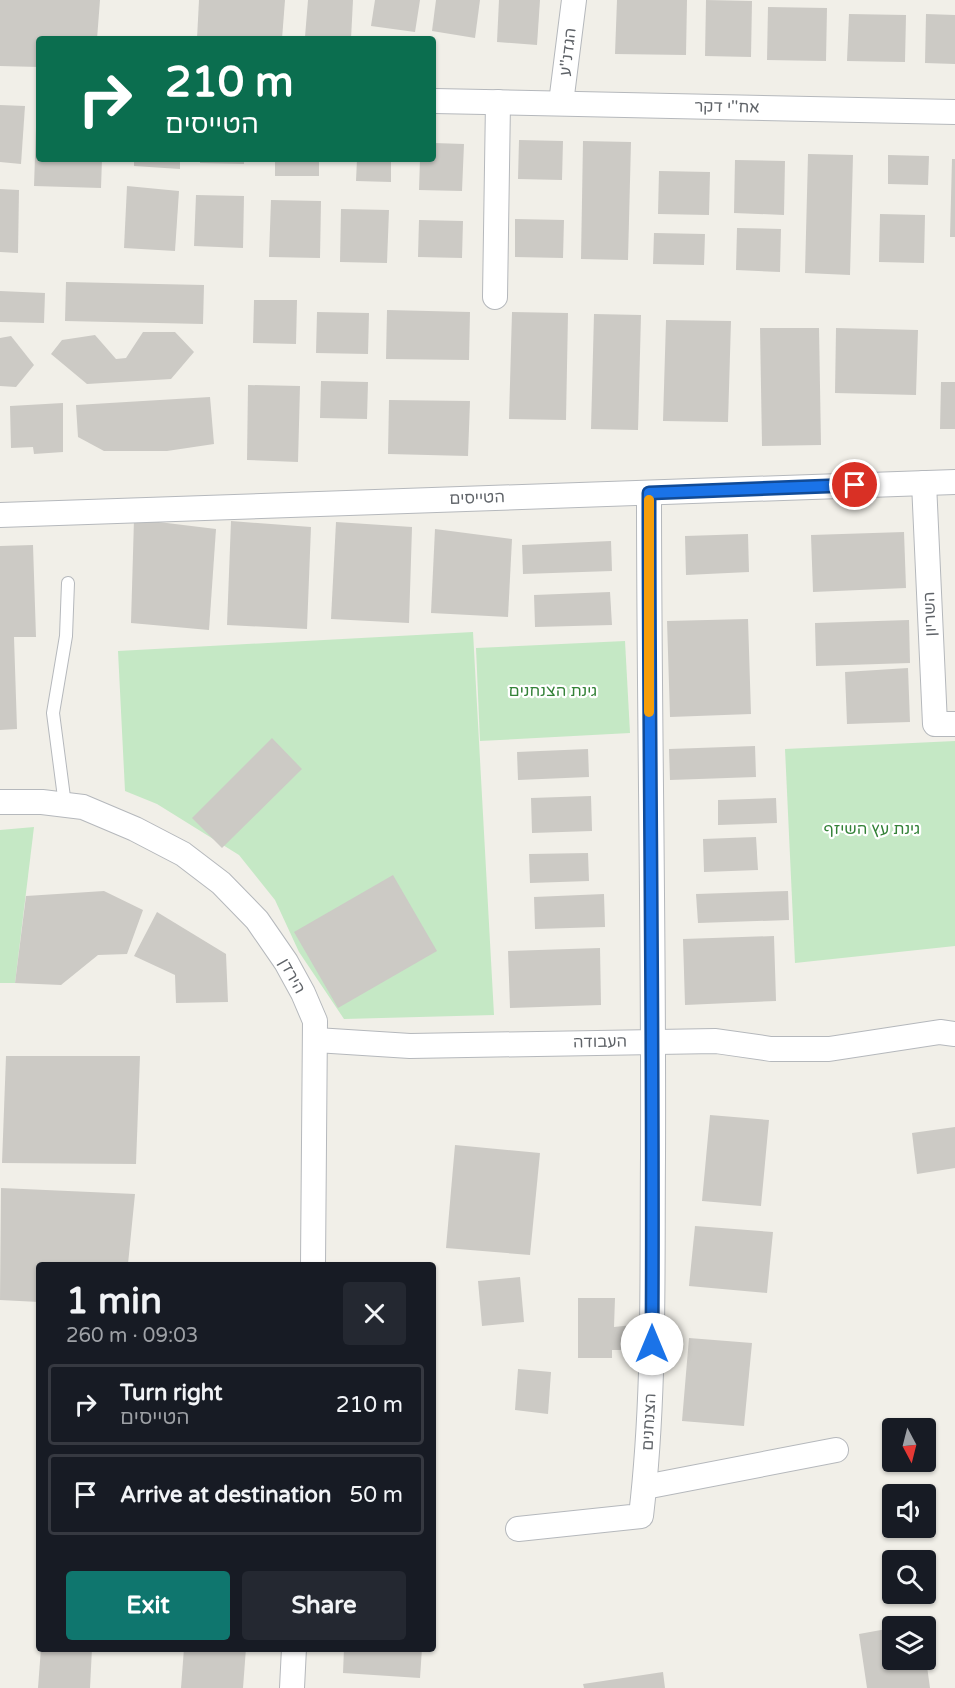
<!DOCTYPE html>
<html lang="en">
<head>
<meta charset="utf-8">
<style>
  body { margin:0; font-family:"Varela Round","Noto Sans Hebrew",sans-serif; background:#242831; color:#f1f3f6; height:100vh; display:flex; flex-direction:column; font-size:22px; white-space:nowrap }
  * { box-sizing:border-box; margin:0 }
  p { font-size:20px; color:#9ea1a6 }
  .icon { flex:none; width:33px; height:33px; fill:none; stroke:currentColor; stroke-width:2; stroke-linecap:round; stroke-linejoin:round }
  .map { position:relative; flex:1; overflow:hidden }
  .sheet { position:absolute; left:36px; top:1262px; width:400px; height:390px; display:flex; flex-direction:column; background:#171b24; border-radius:6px; box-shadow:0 2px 4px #0004 }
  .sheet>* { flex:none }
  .guide { position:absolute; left:36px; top:36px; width:400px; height:126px; border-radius:6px; box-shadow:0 2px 4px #0004; background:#0b6e4f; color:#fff; overflow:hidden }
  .needle { width:39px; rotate:173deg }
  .tools { position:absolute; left:882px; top:1418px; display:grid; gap:12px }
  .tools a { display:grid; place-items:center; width:54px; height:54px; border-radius:6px; background:#171b24; box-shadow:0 2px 4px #0004; font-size:30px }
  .pin { position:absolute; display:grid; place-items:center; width:51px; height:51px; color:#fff; margin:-26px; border:3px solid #fff; border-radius:50%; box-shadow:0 2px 6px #0007 }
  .me { position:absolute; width:66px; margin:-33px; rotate:0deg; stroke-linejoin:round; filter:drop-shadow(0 0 4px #0008) }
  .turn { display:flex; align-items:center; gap:21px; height:126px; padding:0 30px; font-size:27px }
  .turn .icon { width:78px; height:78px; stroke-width:2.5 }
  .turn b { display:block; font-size:42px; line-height:51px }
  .round { display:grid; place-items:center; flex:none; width:63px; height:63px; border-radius:6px; background:#242831 }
  .overview { display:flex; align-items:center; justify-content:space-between; height:102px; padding:0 30px }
  h1 { font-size:36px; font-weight:700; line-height:45px }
  .button { display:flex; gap:12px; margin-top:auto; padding:12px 30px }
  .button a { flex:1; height:69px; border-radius:6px; background:#0f766e; color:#fff; font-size:24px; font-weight:700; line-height:69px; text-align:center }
  .button a+a { background:#242831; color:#f1f3f6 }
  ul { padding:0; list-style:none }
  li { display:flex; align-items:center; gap:18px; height:81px; margin:0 12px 9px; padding:0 18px; border:3px solid #363941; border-radius:6px }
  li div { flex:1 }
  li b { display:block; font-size:22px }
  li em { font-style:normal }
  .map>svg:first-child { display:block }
  .green { fill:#c5e8c5 }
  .building { fill:#cccac5 }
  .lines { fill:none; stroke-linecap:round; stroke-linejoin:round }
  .service-casing { stroke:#b5b8bc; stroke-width:14 }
  .minor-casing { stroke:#b5b8bc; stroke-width:26 }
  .service { stroke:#fff; stroke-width:12 }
  .minor { stroke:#fff; stroke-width:24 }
  .route-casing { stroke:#114b97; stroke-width:15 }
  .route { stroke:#1a73e8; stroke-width:10 }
  .slow { stroke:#f59e0b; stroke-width:10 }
  .labels { text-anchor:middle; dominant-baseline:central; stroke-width:4.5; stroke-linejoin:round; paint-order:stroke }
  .street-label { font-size:16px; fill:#5f6368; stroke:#fff }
  .park-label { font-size:16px; fill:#348238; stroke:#fff }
</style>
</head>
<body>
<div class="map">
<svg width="955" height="1688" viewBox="0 0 955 1688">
  <rect width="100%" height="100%" fill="#f1efe8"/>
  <g class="green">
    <polygon points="473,632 494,1015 344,1019 299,952 275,900 239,855 157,804 125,791 118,651"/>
    <polygon points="625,641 630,733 480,741 476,648"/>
    <polygon points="955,741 955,946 795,963 785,749"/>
    <polygon points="34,827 15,983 0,983 0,830"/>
  </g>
  <g class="building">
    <polygon points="0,0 100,0 97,39 39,39 39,67 0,66"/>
    <polygon points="199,0 285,0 282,39 197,39"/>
    <polygon points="308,0 353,0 351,39 305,37"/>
    <polygon points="375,0 420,0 415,32 371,26"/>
    <polygon points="436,0 480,0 475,38 432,31"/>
    <polygon points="499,0 540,0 537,45 497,42"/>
    <polygon points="617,0 687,0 686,55 615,54"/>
    <polygon points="706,0 752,1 751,57 705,56"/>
    <polygon points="768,7 827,8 826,61 767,60"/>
    <polygon points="849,14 906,15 905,62 847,61"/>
    <polygon points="926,14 955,15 955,64 925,63"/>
    <polygon points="37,98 39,98 39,159 102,159 101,188 34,186"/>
    <polygon points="0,105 25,106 21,164 0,162"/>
    <polygon points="519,140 563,141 562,180 518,179"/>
    <polygon points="583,141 631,142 628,260 581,259"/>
    <polygon points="434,143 464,144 462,191 419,190 420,159 434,159"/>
    <polygon points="808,154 853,155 850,275 805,273"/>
    <polygon points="888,155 929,156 928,185 888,184"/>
    <polygon points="134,159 180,159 180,169 134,166"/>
    <polygon points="200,159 244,159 244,164 200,163"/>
    <rect x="275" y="159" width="44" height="17"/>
    <polygon points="357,159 391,159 391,182 356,181"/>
    <polygon points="952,159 955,159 955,237 950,237"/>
    <polygon points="735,160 785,161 784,215 734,213"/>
    <polygon points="659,171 710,172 709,215 658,214"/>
    <polygon points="127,186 179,191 175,251 124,248"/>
    <polygon points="0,189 19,190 18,253 0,252"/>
    <polygon points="196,195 244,196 243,248 194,246"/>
    <polygon points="271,200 321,201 320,258 269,257"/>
    <polygon points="341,209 389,210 387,263 340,262"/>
    <polygon points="880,214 925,215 924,263 879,262"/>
    <polygon points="515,219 564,220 563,258 515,257"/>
    <polygon points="419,220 463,221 462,258 418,257"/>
    <polygon points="737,228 781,229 780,272 736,270"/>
    <polygon points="654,233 705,234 704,265 653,264"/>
    <polygon points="66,282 204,285 203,324 65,321"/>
    <polygon points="0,291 45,293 44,323 0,322"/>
    <polygon points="254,300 297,300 296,344 253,343"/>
    <polygon points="387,310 470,312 469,360 386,359"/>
    <polygon points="317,312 369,313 368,354 316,353"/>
    <polygon points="512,312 568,313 566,420 509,419"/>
    <polygon points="594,314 641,315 638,430 591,429"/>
    <polygon points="666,320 731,321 728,422 663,421"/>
    <polygon points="760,328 819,328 821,445 762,446"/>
    <polygon points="836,328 918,330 916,395 835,393"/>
    <polygon points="143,332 175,332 194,352 171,379 87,384 51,354 62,340 95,335 116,359 126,358"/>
    <polygon points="11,336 34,365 16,387 0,386 0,338"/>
    <polygon points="321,381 368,382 367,419 320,418"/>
    <polygon points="941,382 955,382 955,429 940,429"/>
    <polygon points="248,385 300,386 298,462 247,460"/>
    <polygon points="210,397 214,444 167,451 104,451 78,437 76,405"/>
    <polygon points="389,400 470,401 468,456 388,454"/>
    <polygon points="63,403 63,452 34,454 33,447 11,448 10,406"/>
    <polygon points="134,519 216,529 209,630 131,623"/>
    <polygon points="231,521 311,527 307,629 227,625"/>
    <polygon points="336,522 412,527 409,623 331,619"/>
    <polygon points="435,529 512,539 508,617 431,613"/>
    <polygon points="904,532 906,588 813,592 811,535"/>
    <polygon points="748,534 749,572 686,575 685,536"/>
    <polygon points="611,541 612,571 523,574 522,545"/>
    <polygon points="33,545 36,637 14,637 17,729 0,730 0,546"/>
    <polygon points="610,592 612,625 535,627 534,595"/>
    <polygon points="748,619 751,714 670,717 667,621"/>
    <polygon points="909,620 910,663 816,666 815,623"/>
    <polygon points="908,668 910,722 847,724 845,672"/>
    <polygon points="272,738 302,769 222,848 192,818"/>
    <polygon points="755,746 756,777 670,780 669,749"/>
    <polygon points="588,749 589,777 518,780 517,752"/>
    <polygon points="591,796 592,831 532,833 531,798"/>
    <polygon points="776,798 777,823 718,825 718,800"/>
    <polygon points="756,837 758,870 704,872 703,839"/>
    <polygon points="588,853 589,881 530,883 529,854"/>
    <polygon points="393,875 437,951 338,1008 294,932"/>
    <polygon points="104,891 143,910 127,954 98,955 61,985 15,983 26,896"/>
    <polygon points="788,891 789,920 698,923 696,894"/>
    <polygon points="604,894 605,927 535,929 534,897"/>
    <polygon points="157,912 226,954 228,1002 176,1003 175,975 134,956"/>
    <polygon points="774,936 776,1001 685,1005 683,939"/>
    <polygon points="600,948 601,1005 510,1008 508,951"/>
    <polygon points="6,1056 140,1056 136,1164 2,1163"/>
    <polygon points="710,1115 769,1120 761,1206 702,1201"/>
    <polygon points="955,1127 955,1168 917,1174 912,1133"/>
    <polygon points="455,1145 540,1153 530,1255 446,1248"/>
    <polygon points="1,1188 135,1194 128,1264 39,1264 39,1302 0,1300"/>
    <polygon points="695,1226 773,1232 767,1293 689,1286"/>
    <polygon points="520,1277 524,1322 482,1326 478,1281"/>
    <polygon points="578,1298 615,1298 614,1327 633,1325 632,1350 612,1350 612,1358 578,1358"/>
    <polygon points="689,1338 752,1343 744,1426 682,1421"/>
    <polygon points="518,1369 551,1372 548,1414 515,1410"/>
    <polygon points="892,1628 892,1659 926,1659 930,1688 867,1688 859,1634"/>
    <polygon points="41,1648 92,1648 90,1688 38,1688"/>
    <polygon points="184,1648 246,1648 243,1688 181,1688"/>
    <polygon points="344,1648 422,1648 420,1678 343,1673"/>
    <polygon points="663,1672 665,1688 584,1688 583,1684"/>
  </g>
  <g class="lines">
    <g class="service-casing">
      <polyline id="service" points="65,805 53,713 66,636 68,583"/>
    </g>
    <g class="minor-casing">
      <g id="minor">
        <polyline points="434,101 955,112"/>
        <polyline points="561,103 574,0"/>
        <polyline points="495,297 498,102"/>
        <polyline points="924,483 935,724 955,724"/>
        <polyline points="0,515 955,482"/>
        <polyline points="0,802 42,802 83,807 135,829 183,854 221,883 257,920 286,962 303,993 315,1021 313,1264"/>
        <polyline points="316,1040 410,1046 716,1041 771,1049 829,1049 940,1032 955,1034"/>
        <polyline points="645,1487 836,1450"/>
        <path d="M518 1529 641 1516C655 1397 652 1276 653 1157 654 935 649 714 649 493"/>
        <polyline points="292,1688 294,1648"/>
      </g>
    </g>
    <use href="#service" class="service"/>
    <use href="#minor" class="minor"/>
  </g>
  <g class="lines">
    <g class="route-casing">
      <path id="route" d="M652 1344C654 1060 649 776 649 493L855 485"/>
    </g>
    <use href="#route" class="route"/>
    <polyline class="slow" points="649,500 649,712"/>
  </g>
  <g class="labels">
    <g class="street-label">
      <text transform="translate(568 52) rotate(-83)">הגדנ''ע</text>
      <text transform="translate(727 107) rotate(1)">אח''י דקר</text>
      <text transform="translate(477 498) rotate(-2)">הטייסים</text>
      <text transform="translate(930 614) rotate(-92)">השריון</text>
      <text transform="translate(292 976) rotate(61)">הירדן</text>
      <text transform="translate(600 1042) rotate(-1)">העבודה</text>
      <text transform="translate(649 1422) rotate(-87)">הצנחנים</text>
    </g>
    <g class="park-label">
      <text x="553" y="691">גינת הצנחנים</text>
      <text x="872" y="829">גינת עץ השיזף</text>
    </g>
  </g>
</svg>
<div class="tools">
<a><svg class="needle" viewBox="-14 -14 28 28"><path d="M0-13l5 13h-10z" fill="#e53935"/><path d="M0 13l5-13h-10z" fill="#9ea1a6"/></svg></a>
<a><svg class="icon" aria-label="sound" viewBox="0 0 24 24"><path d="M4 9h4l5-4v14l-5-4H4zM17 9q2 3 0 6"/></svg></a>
<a><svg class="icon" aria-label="search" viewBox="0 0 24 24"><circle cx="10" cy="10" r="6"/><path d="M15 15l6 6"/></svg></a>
<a><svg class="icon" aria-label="layers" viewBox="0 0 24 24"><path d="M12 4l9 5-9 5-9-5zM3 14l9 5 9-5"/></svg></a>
</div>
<div class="pin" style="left:855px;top:485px;background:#d93025"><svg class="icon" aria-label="arrive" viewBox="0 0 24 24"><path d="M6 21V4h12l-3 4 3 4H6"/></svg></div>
<svg class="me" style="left:652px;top:1344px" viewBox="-20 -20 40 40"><circle r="19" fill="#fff"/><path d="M0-13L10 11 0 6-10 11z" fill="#1a73e8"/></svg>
<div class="guide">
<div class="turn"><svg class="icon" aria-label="right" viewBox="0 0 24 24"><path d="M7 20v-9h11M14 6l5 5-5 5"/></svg><div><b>210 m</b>הטייסים</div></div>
</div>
<section class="sheet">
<div class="overview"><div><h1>1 min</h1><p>260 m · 09:03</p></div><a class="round"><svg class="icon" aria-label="close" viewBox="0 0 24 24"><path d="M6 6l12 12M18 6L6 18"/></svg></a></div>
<ul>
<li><svg class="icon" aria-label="right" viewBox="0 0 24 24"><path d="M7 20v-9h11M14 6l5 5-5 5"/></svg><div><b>Turn right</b><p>הטייסים</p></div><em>210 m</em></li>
<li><svg class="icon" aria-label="arrive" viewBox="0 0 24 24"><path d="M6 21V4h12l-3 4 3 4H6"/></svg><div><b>Arrive at destination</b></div><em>50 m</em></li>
</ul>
<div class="button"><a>Exit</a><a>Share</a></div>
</section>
</div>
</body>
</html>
